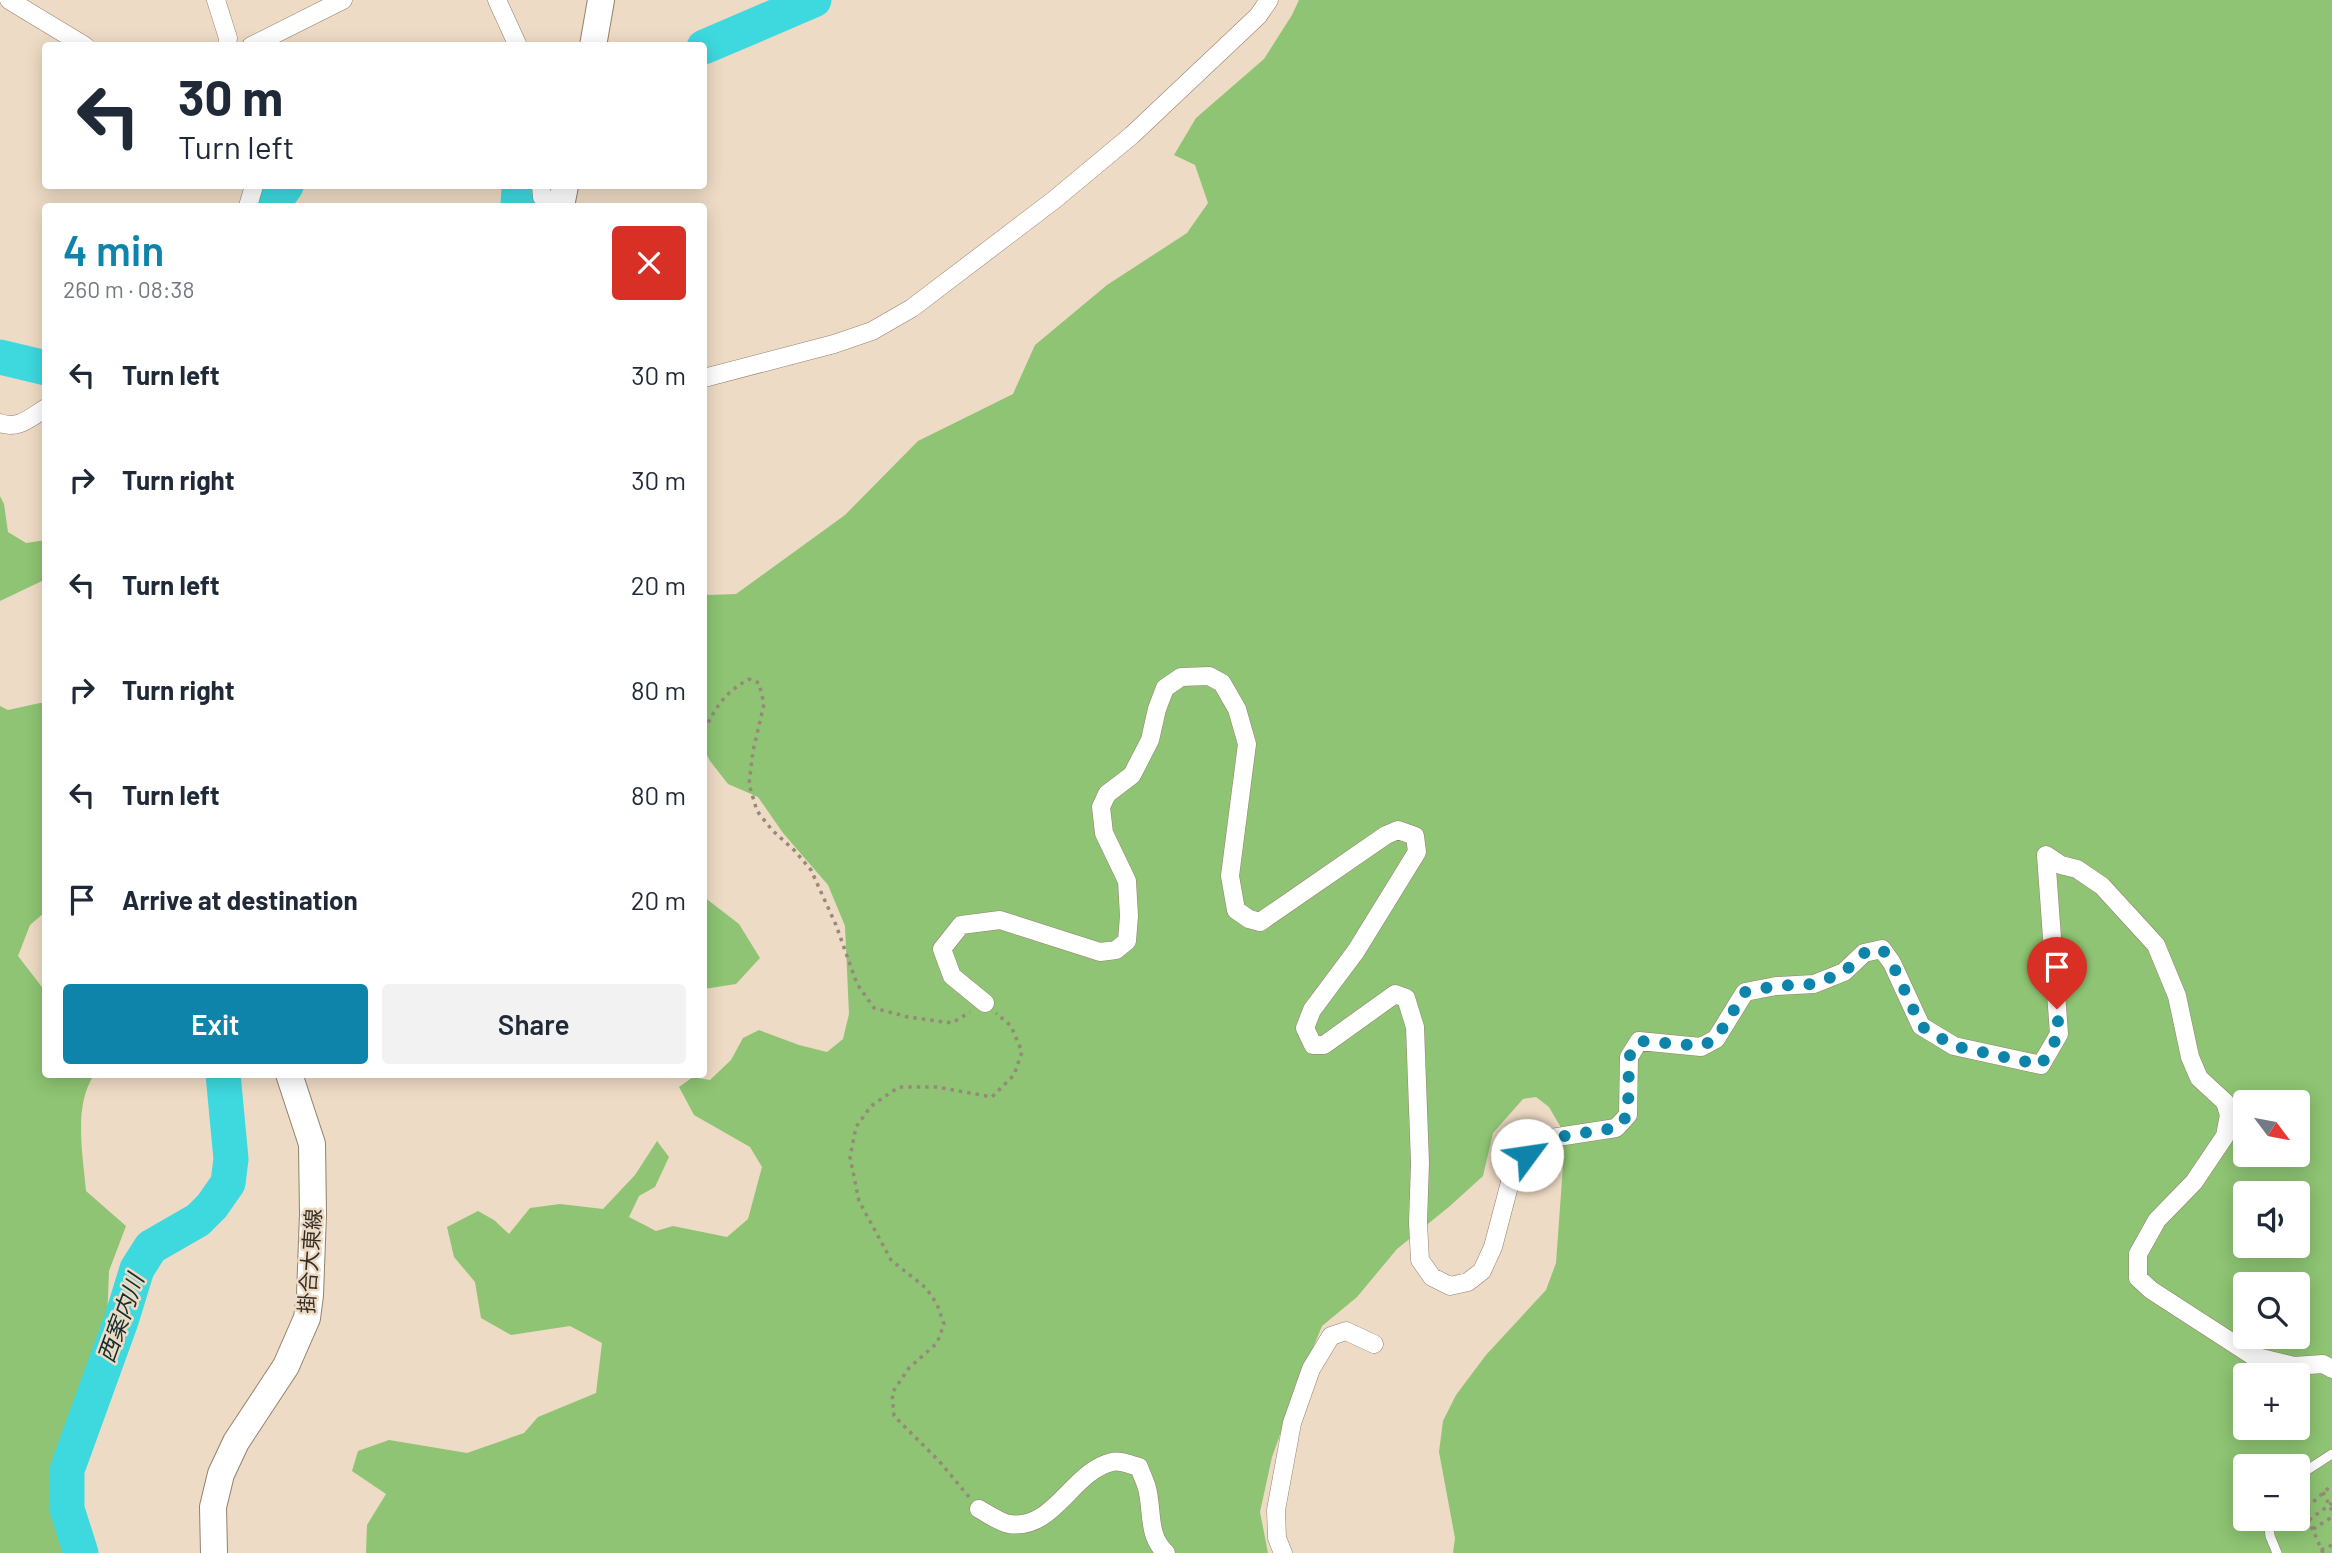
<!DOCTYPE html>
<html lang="en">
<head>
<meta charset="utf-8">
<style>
  body { margin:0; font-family:Barlow,"Noto Sans JP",sans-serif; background:#f2f2f3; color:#1f2937; height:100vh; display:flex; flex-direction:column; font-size:26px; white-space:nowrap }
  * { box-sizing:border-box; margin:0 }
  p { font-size:23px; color:#747a83 }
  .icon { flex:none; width:38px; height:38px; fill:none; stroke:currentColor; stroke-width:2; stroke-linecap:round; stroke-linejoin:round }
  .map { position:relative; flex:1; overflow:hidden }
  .details { position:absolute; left:42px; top:203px; width:665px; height:875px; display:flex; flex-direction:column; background:#fff; border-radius:7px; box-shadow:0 4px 18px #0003 }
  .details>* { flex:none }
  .hud { position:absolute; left:42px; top:42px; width:665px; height:147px; border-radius:7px; box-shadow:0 4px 18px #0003; background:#fff; color:#1f2937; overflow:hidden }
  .needle { width:46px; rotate:122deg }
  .fabs { position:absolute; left:2233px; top:1090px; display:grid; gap:14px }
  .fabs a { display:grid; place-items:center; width:77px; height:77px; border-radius:7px; background:#fff; box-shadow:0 4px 18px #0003; font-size:35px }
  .pin { position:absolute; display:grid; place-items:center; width:60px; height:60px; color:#fff; margin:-72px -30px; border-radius:50% 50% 50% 0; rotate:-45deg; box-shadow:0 0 7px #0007 }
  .pin .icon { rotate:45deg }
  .me { position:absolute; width:77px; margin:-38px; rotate:59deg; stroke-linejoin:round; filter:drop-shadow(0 0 5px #0008) }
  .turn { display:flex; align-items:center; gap:24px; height:147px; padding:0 21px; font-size:32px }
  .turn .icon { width:91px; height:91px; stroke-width:2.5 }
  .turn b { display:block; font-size:49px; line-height:60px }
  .round { display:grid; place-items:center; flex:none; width:74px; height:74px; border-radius:7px; background:#f2f2f3 }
  .overview { display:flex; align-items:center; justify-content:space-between; height:119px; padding:0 21px }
  h1 { font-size:42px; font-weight:600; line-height:52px; color:#0f84aa }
  .primary-button { display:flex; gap:14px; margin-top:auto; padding:14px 21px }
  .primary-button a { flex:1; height:80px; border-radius:7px; background:#0f84aa; color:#fff; font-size:28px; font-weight:600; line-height:80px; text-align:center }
  .primary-button a+a { background:#f2f2f3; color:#1f2937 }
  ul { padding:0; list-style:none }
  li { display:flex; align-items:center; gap:21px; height:105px; padding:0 21px }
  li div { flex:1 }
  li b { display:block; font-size:26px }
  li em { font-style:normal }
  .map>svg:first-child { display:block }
  .green { fill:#8ec473; fill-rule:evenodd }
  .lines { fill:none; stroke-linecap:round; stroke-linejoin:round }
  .river { stroke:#3dd9df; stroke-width:35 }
  .lane-casing { stroke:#93816d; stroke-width:10 }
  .street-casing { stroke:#93816d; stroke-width:19 }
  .secondary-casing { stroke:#93816d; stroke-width:28 }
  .path { stroke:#97897a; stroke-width:3.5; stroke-dasharray:3.5 5; stroke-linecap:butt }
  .lane { stroke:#fff; stroke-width:9 }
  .street { stroke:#fff; stroke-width:18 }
  .secondary { stroke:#fff; stroke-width:26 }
  .route { stroke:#0f84aa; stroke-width:12; stroke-dasharray:0 21.6 }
  .labels { text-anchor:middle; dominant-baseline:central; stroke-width:5; stroke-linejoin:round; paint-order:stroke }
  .street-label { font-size:21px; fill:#342d24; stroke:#eedbc5 }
  .water-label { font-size:23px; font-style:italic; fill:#152e2f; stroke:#eedbc5 }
</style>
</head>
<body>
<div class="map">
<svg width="2332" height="1553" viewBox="0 0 2332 1553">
  <rect width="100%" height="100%" fill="#eedbc5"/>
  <g class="green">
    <path d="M1299 0H2332V1553H1453L1455 1538 1439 1452 1443 1421 1456 1395 1486 1355 1546 1290 1556 1263 1564 1152 1560 1126 1549 1107 1536 1097 1523 1099 1493 1133 1483 1176 1450 1206 1397 1249 1357 1297 1322 1326 1297 1387 1272 1457 1260 1512 1268 1553H366L367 1525 386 1494 352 1471 358 1451 389 1440 467 1453 524 1433 538 1417 596 1393 602 1343 570 1326 511 1335 481 1318 475 1282 454 1257 447 1227 478 1211 494 1220 509 1234 530 1208 560 1204 603 1209 635 1175 657 1141 669 1157 655 1187 639 1196 629 1217 656 1231 673 1226 727 1237 748 1219 762 1167 750 1147 694 1115 679 1087 693 1077 710 1080 731 1060 743 1038 759 1030 799 1045 827 1052 843 1039 849 1014 845 926 828 885 783 833 758 797 728 784 710 761 704 749V591L708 595 736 594 845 515 918 441 1013 394 1035 345 1107 285 1187 233 1208 203 1195 165 1174 155 1196 118 1264 59 1292 15ZM2245 1102H2298V1155H2245ZM2245 1194H2298V1246H2245ZM2245 1284H2298V1337H2245ZM2245 1376H2298V1428H2245ZM2245 1466H2298V1519H2245Z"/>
    <polygon points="0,496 4,504 8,532 26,543 46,540 45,582 42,581 0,601"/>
    <path d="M40 703H46L45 912 30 925 18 956 45 991 46 1074 94 1075C73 1106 83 1155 86 1191L126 1226 109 1271 107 1322 74 1422 54 1495 75 1553H0V706L8 710Z"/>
    <polygon points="704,897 739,924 760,958 736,984 704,989"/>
  </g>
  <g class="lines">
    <g class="river">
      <polyline points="704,47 814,0"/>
      <polyline points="271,206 286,186"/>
      <polyline points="518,206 519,186"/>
      <polyline points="0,357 46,368"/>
      <polyline points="81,1553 67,1509 67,1470 121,1321 137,1269 151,1247 198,1220 212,1206 228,1183 231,1159 223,1074"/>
    </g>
    <g class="lane-casing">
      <g id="lane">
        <polyline points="2298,1476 2332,1454"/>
        <polyline points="2268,1519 2270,1536 2277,1553"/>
      </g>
    </g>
    <g class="street-casing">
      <g id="street">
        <polyline points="9,0 85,46"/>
        <polyline points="216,0 228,38 227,46"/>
        <polyline points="497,0 518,46"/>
        <polyline points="251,46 343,0"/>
        <polyline points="541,186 542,197 561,205"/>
        <polyline points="248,206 254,186"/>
        <polyline points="704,378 834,344 872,331 912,308 1054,200 1132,135 1258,16 1269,0"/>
        <path d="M0 423C18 430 31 417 46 408"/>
        <polyline points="985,1003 952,976 942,949 961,925 1000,920 1100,952 1116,950 1127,941 1129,916 1127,881 1104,833 1101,807 1107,794 1132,775 1150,740 1157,709 1165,688 1181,677 1209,676 1222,683 1237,709 1247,744 1230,876 1236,910 1249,919 1260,922 1386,835 1398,830 1415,836 1417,852 1356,951 1312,1010 1305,1028 1313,1045 1324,1045 1395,994 1406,998 1415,1027 1420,1163 1418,1223 1420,1260 1432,1277 1450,1286 1468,1282 1482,1271 1493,1247 1513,1171 1527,1155 1551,1138 1616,1128 1628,1115 1629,1057 1639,1041 1701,1047 1716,1039 1745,992 1776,986 1814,984 1844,972 1864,953 1882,949 1892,963 1921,1026 1954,1046 2041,1065 2059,1034 2046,855 2061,865 2077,869 2102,886 2156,945 2177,996 2190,1057 2199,1078 2225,1102 2229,1115 2225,1136 2194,1182 2157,1220 2138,1254 2138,1278 2151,1290 2253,1356 2294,1366 2323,1364 2332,1369"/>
        <path d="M979 1509C988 1514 999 1522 1009 1524 1054 1531 1072 1471 1112 1462 1120 1460 1131 1465 1139 1467 1141 1473 1145 1481 1147 1488 1153 1511 1147 1536 1166 1553"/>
        <polyline points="1283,1553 1277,1538 1276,1510 1292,1423 1311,1369 1331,1336 1346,1331 1374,1344"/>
      </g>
    </g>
    <g class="secondary-casing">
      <g id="secondary">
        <polyline points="593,46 601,0"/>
        <polyline points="561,206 565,186"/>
        <polyline points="214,1553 213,1507 221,1474 236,1442 286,1366 307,1318 310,1295 313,1214 312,1144 289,1074"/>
      </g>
    </g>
    <g class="path">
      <path d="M704 730C717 706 724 693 749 679L759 683 764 704 753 751 749 784 757 811 772 830 795 851 811 870 836 925 857 984 874 1008 908 1017 952 1023 970 1012"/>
      <polyline points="2323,1492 2332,1511"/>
      <polyline points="969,1497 939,1461 894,1416 892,1393 909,1368 937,1343 944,1324 937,1304 926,1288 891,1260 859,1201 850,1157 856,1127 871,1106 899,1087 937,1087 992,1097 1014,1075 1022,1052 1011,1026 996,1013"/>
      <polyline points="2309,1520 2332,1503"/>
      <polyline points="2313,1529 2332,1517"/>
      <polyline points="2321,1550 2332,1545"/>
      <polyline points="2323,1553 2304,1510 2332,1485"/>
    </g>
    <use href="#lane" class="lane"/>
    <use href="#street" class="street"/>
    <use href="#secondary" class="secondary"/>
  </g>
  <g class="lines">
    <polyline class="route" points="1527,1155 1551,1138 1616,1128 1628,1115 1629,1057 1639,1041 1701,1046 1716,1039 1745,992 1776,986 1814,984 1844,972 1864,953 1882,949 1892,963 1921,1026 1954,1046 2041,1065 2059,1034 2057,1009"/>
  </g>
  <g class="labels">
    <g class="street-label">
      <text transform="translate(309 1261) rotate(-86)">掛合大東線</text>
    </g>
    <g class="water-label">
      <text transform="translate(120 1318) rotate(-70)">西案内川</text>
    </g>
  </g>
</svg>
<div class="fabs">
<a><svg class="needle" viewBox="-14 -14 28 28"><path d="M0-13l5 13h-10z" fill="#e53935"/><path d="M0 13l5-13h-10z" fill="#747a83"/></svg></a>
<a><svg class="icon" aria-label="sound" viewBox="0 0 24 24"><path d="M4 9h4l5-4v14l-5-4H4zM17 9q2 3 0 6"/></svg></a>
<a><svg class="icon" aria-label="search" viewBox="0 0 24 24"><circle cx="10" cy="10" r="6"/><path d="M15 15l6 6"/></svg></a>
<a>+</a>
<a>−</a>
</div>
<div class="pin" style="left:2057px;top:1009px;background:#d93025"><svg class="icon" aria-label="arrive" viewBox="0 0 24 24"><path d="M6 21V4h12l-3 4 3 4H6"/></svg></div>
<svg class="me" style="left:1527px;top:1155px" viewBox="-20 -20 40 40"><circle r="19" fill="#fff"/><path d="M0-13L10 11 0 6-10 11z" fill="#0f84aa"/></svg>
<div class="hud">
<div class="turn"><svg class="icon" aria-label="left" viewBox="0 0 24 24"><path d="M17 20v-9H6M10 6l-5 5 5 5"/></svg><div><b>30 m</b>Turn left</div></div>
</div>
<section class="details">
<div class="overview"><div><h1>4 min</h1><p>260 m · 08:38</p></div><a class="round" style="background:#d93025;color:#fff"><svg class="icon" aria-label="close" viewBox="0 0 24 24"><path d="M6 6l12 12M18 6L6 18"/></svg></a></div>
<ul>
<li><svg class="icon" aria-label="left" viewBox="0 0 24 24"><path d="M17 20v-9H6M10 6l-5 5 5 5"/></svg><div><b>Turn left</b></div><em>30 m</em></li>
<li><svg class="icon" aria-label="right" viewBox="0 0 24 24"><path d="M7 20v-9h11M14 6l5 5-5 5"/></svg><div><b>Turn right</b></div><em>30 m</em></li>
<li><svg class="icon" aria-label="left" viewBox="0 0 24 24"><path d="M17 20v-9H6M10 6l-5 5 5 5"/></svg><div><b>Turn left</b></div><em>20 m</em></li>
<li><svg class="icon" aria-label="right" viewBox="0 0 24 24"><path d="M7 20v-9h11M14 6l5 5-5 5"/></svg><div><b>Turn right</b></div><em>80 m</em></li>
<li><svg class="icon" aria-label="left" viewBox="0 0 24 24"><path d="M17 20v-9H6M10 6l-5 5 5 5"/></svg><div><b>Turn left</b></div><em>80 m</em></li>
<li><svg class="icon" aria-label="arrive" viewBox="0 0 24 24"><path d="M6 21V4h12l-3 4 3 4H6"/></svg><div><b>Arrive at destination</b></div><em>20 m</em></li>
</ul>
<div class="primary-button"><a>Exit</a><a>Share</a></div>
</section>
</div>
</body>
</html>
